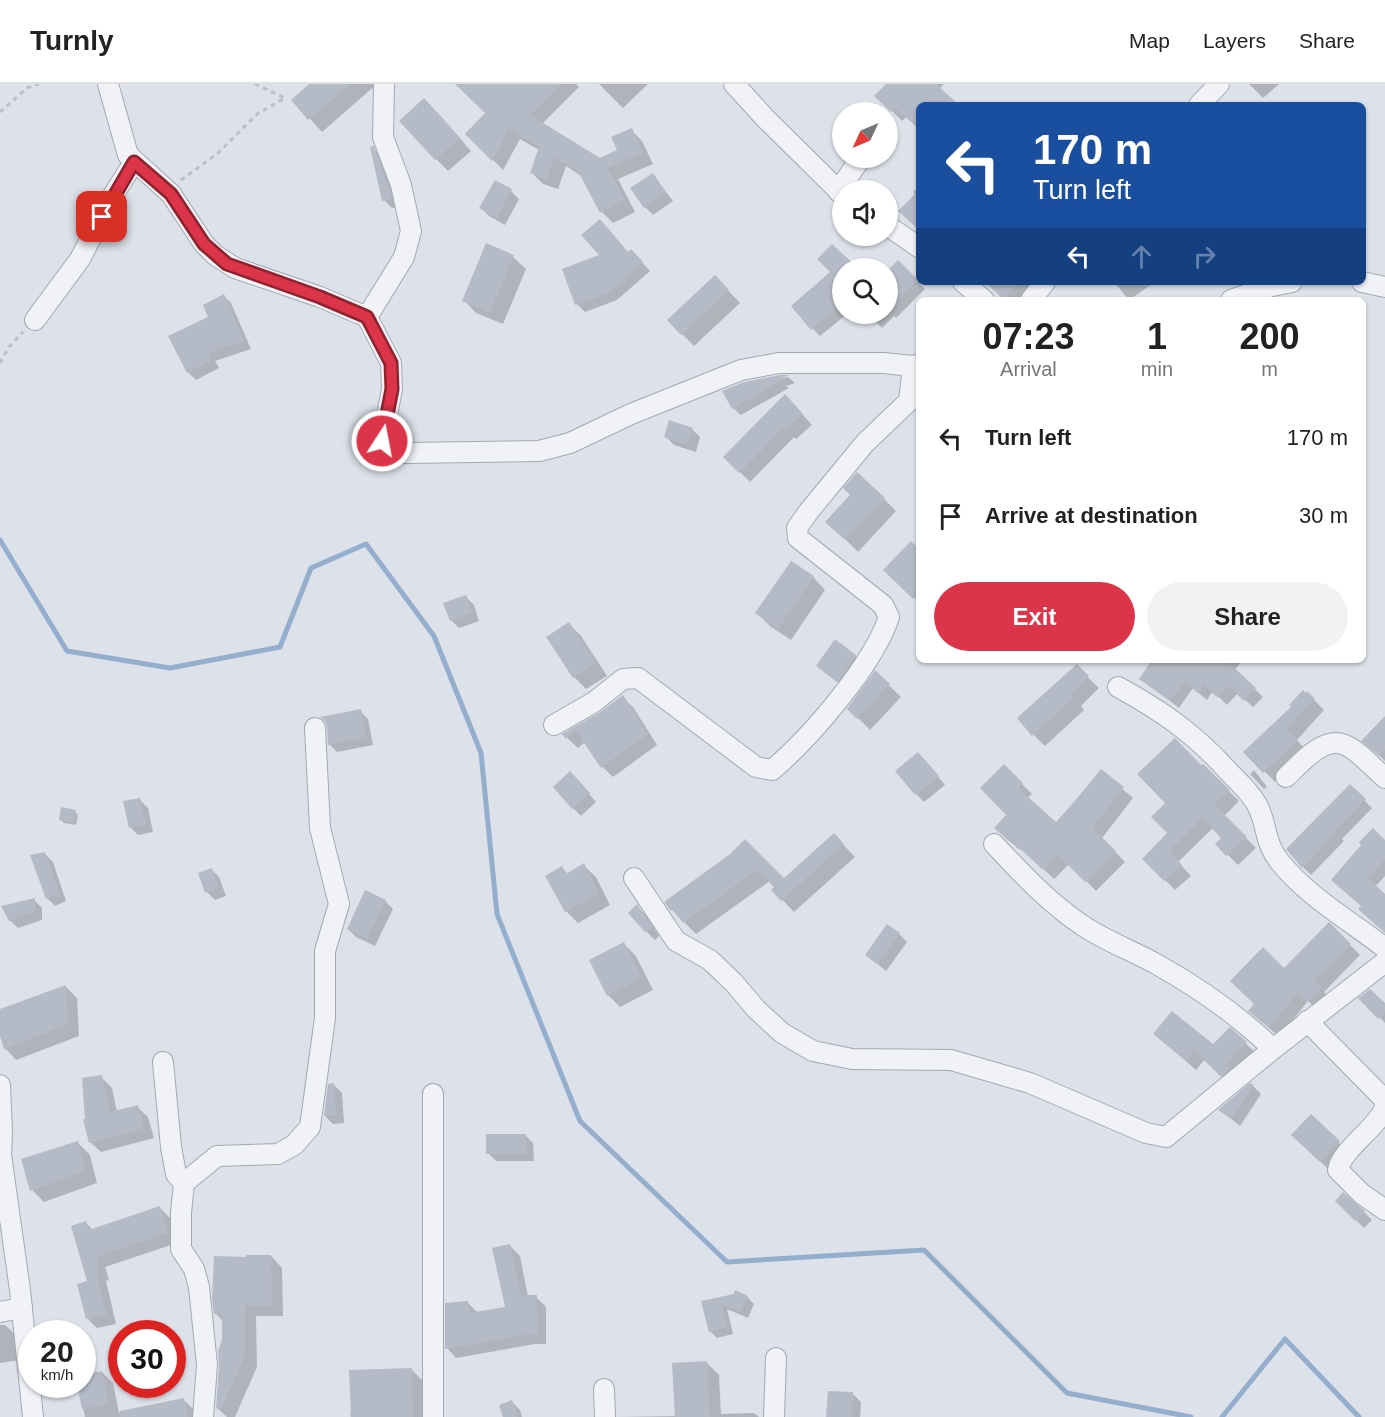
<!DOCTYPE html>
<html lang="en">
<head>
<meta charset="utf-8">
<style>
  body { margin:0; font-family:Helvetica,sans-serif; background:#f2f2f2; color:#222; height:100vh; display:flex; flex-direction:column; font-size:22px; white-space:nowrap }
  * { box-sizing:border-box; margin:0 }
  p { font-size:20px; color:#767676 }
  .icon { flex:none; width:33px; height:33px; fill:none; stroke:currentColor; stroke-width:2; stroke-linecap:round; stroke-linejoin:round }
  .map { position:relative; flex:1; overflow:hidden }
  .drawer { position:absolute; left:916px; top:213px; width:450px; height:366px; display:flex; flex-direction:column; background:#fff; border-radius:9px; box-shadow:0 2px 4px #0004 }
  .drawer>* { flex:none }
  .hud { position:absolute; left:916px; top:18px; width:450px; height:183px; border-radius:9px; box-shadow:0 2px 4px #0004; background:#1a4fa0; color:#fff; overflow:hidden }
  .needle { width:39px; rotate:226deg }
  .controls { position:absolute; left:832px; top:18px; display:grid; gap:12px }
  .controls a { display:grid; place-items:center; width:66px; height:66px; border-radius:50%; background:#fff; box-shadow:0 2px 4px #0004; font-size:30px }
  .speed { position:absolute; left:18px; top:1236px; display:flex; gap:12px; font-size:30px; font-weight:700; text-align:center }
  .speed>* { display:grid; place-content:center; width:78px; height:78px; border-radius:50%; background:#fff; box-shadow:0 2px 4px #0004; line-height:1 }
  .speed small { font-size:15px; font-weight:400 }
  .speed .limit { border:9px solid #d22; background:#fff; color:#111 }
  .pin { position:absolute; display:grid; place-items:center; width:51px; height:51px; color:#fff; margin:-26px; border-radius:12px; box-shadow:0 3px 9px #0006 }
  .me { position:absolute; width:66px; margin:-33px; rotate:11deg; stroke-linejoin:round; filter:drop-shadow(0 0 4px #0008) }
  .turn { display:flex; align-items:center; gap:21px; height:126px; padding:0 18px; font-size:27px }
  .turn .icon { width:78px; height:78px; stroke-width:2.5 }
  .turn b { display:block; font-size:42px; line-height:51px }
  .lanes { display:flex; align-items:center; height:57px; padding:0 18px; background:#0003; justify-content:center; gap:30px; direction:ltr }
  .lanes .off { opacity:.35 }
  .eta { display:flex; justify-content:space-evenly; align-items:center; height:102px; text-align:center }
  .eta b { font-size:36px; font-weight:700; line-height:42px }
  .cta { display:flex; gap:12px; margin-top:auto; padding:12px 18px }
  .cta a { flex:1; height:69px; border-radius:36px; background:#dc3449; color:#fff; font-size:24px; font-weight:700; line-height:69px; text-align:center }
  .cta a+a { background:#f2f2f2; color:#222 }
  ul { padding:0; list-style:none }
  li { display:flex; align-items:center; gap:18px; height:78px; padding:0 18px }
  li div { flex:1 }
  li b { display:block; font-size:22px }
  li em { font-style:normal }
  header { display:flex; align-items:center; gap:36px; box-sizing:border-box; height:84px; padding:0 30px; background:#fff; border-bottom:2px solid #e0e0e0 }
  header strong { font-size:28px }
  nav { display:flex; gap:33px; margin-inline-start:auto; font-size:21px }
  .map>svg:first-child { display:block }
  .shadow { fill:#0003 }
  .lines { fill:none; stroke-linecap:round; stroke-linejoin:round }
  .stream { stroke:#94aecd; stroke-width:5 }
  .building { fill:#b4bac6 }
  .minor-casing { stroke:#a2a8b3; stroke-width:22 }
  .path { stroke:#bbbfc7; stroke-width:3; stroke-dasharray:4.5 4.5; stroke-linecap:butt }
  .minor { stroke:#f0f2f6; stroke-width:20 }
  .route-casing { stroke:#8f222f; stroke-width:15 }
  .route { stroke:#dc3449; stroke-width:10 }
</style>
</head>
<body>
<header>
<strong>Turnly</strong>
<nav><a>Map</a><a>Layers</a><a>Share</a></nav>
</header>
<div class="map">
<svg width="1385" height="1333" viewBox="0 0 1385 1333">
  <rect width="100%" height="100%" fill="#dde1e9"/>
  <g class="shadow">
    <polygon points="311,0 377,0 322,48 293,16"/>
    <polygon points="457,0 576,0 579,3 542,40 600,76 619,66 631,46 642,57 653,80 618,95 635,128 613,139 602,128 583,93 566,82 558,105 543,100 532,89 539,66 520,55 503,86 467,50 487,29"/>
    <polygon points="599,0 648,0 623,24"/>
    <polygon points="887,0 944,0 939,5 957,21 920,21 902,37 877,12"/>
    <polygon points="1249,0 1279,0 1263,14"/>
    <polygon points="437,28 471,67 448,87 436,75"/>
    <polygon points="373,64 381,72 399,123 392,124 384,116"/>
    <polygon points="653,91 673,117 653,131 645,123"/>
    <polygon points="496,98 511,107 519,115 505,141 489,132 481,124"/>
    <polygon points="920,102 920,145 916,111 913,108"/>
    <polygon points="487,161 513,173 526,185 503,240 476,229 464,216"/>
    <polygon points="832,162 855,184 843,184 843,230 847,230 820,252 813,245 832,189"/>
    <polygon points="629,169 639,175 650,187 617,216 585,228 577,220"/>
    <polygon points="898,178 925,205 896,234 894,232 882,244 868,230 888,230 888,188"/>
    <polygon points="715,193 740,219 694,262 682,250"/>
    <polygon points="987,198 1039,198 1021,216 1005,216"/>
    <polygon points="1114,198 1150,198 1152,200 1129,216"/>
    <polygon points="224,212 231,219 251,265 215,277 219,284 196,296 188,288 209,234"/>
    <polygon points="788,293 795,299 786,302 789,304 741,331 733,324 745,299"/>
    <polygon points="795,322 812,341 796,355 794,353 750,398 725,373"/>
    <polygon points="692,345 700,353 696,368 674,361 666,353"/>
    <polygon points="884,415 896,427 858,468 840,450"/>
    <polygon points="920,468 920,519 885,486"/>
    <polygon points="813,493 825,506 791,556 770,542 757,529"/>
    <polygon points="466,513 474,521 479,537 459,544 451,536"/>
    <polygon points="569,540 581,552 607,592 586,605 574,593"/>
    <polygon points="855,572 863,580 846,604 818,581"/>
    <polygon points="1154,576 1242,576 1235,586 1263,613 1253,623 1238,609 1227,621 1213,607 1207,616 1193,604 1179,624 1141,594"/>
    <polygon points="1076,582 1099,604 1081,622 1084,626 1045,662 1034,651"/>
    <polygon points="875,588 901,613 870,646 849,625"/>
    <polygon points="1307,609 1324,626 1297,656 1307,667 1275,698 1246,668"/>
    <polygon points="622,613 633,623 657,661 613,693 603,683 585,658 578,664 564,651 601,630"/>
    <polygon points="360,627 368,635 373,661 337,668 329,660"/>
    <polygon points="1385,634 1385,677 1373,666"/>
    <polygon points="926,678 945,701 924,718 916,710"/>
    <polygon points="1004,682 1032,710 1027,714 1056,740 1101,687 1133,714 1102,754 1125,778 1096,807 1069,780 1054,795 1021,764 1020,766 1006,754 1008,731"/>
    <polygon points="1203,682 1239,717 1224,732 1256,764 1238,781 1217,760 1223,754 1213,744 1178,778 1191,792 1175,806 1144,775 1169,749"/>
    <polygon points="1254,686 1267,703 1264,705 1250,690"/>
    <polygon points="578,697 596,718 581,732 573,724"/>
    <polygon points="1350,702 1372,724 1342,755 1344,757 1311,791 1303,783"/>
    <polygon points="140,716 148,724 153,748 138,751 130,743"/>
    <polygon points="75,728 78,731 76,741 64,739 60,735"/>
    <polygon points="834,751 855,773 794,828 773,806 776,803 770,797 696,850 672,826 666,818 731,771 784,796"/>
    <polygon points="1385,758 1385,792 1375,803 1385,812 1385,848 1362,823 1364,761"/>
    <polygon points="45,770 53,778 66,817 55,822 47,814"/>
    <polygon points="583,781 596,793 610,821 578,839 566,827 562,784 568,790"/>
    <polygon points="211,785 219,793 226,812 215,816 207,808"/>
    <polygon points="34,816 42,824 42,836 18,844 10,836"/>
    <polygon points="385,817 393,825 375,862 356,853 348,845"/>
    <polygon points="637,823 645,830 659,852 655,856 647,848"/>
    <polygon points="1329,840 1360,871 1324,908 1330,914 1318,927 1308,917 1279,953 1250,927 1284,886"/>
    <polygon points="899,850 907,858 886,887 867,871"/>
    <polygon points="624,860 636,872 653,906 620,923 608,911"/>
    <polygon points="66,903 77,914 79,952 16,976 5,964 0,946 0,926"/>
    <polygon points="1360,914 1385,921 1385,939"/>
    <polygon points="1230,945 1256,969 1232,1002 1205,975 1196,986 1155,950 1213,962"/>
    <polygon points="101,993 112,1004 117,1028 137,1023 148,1033 154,1054 101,1068 90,1058"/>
    <polygon points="334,1001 342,1009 344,1039 333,1040 325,1032"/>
    <polygon points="1253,1002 1261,1010 1240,1042 1220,1026"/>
    <polygon points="1311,1032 1346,1066 1328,1085 1293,1051"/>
    <polygon points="525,1051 533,1059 534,1077 496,1077 488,1069"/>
    <polygon points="78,1059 90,1071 97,1099 44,1118 32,1106"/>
    <polygon points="1337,1117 1364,1128 1372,1136 1364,1144"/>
    <polygon points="160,1124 170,1134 177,1159 105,1183 109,1196 106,1197 116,1240 97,1244 87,1234 89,1198 86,1139 93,1146"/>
    <polygon points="510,1162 520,1172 528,1213 536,1213 546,1223 546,1260 535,1260 456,1274 447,1264 467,1218 478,1229 507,1224"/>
    <polygon points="271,1172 282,1184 283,1232 256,1232 257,1283 235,1333 227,1333 217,1324 224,1256 224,1238 215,1229 247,1175"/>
    <polygon points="747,1213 754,1220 748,1234 727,1225 733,1250 717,1254 710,1247 703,1218"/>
    <polygon points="0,1241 5,1241 16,1251 20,1276 0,1279"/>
    <polygon points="706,1278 719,1291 721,1330 754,1329 759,1333 618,1333 677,1332"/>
    <polygon points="411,1285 422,1296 422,1333 351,1333 350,1329"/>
    <polygon points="102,1288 113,1299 119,1329 183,1315 194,1326 196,1333 85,1333 78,1300 82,1300"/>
    <polygon points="853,1310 861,1318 860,1333 828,1333"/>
    <polygon points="512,1318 520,1326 522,1333 504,1333"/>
  </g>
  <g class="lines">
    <g class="stream">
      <polyline points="0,456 67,567 170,584 280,563 311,484 366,460 434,552 481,669 497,830 580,1037 727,1178 924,1166 1067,1309 1191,1333"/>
      <polyline points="1222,1333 1285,1255 1359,1333"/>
    </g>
  </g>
  <g class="building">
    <polygon points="309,0 351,0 308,36 291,16"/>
    <polygon points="455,0 561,0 530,31 600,74 617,66 611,53 632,44 643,69 608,84 625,116 600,129 578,87 554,73 547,95 530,89 539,63 509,45 492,77 465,50 485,29"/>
    <polygon points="886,0 936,0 959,21 920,21 920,46 895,24 891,28 874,12"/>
    <polygon points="424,14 460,54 435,76 399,37"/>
    <polygon points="374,62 389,104 392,115 382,117 370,63"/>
    <polygon points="653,89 666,109 644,124 630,104"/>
    <polygon points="495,96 512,105 497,134 479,124"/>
    <polygon points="920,105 920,147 898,127"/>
    <polygon points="600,135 628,168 631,165 643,178 609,209 575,221 562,185 599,171 581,151"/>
    <polygon points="486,159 514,171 490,229 462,217"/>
    <polygon points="832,160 858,184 843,184 843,218 811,246 791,222 830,188 817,175"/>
    <polygon points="898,176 918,196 888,227 888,186"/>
    <polygon points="715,191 729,206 681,251 667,236"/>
    <polygon points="985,198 1020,198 1003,215"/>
    <polygon points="224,210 244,257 208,269 212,276 187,289 168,252 208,233 203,221"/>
    <polygon points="780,291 789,291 781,294 782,296 732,325 722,307 744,298"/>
    <polygon points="785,310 803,330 785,346 783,344 739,389 723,373"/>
    <polygon points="669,336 693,344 688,361 664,353"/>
    <polygon points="857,388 885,414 845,456 825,438 850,411 843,404"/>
    <polygon points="911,457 920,466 920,508 913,515 883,486"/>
    <polygon points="791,477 814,492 778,545 755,529"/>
    <polygon points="466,511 472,529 450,537 443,519"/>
    <polygon points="569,538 596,579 573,594 546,553"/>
    <polygon points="835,555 856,571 837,598 816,582"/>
    <polygon points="1152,576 1226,576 1256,604 1244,617 1229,602 1218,614 1204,601 1198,609 1184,598 1170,617 1139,595"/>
    <polygon points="1077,580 1089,592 1071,610 1074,614 1032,652 1017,634"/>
    <polygon points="875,586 890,600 857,635 847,625"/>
    <polygon points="1303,606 1306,609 1307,607 1315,615 1287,644 1298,656 1263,689 1243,668 1291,623 1289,621"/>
    <polygon points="623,611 648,650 601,684 576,647 566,655 562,650 600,628"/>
    <polygon points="361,625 366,653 328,661 327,643 325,637 320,633"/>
    <polygon points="1385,632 1385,665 1379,672 1361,657"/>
    <polygon points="1175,654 1201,681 1203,680 1230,706 1214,720 1247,753 1226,772 1215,760 1221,754 1202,734 1169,767 1182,781 1164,797 1142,775 1167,749 1151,733 1165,719 1137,690"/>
    <polygon points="918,668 939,692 915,711 895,687"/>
    <polygon points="1004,680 1023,699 1018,704 1056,738 1074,718 1101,685 1124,703 1092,744 1116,767 1085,798 1058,771 1043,786 1010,755 1009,757 994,744 1006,731 980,704"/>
    <polygon points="570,687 590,709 572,725 553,703"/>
    <polygon points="1350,700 1366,715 1335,746 1337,748 1302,784 1286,765"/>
    <polygon points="140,714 146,740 129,744 123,717"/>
    <polygon points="61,723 76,726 73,739 59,736"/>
    <polygon points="1373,744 1385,756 1385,775 1368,794 1385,810 1385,849 1358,825 1361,822 1331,796 1361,761 1359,758"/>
    <polygon points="834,749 844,760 781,817 771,806 774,803 757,786 683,839 673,825 671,827 664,818 730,770 745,755 784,794"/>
    <polygon points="45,768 59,809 46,815 30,771"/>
    <polygon points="584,779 599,809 565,828 545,792 562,782 566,790"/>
    <polygon points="212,784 219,804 205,809 198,789"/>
    <polygon points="365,806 386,816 367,855 347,845"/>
    <polygon points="35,814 35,828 9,837 1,822"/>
    <polygon points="637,820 652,843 646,849 628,829"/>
    <polygon points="1329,838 1351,860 1315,897 1322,903 1307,918 1298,908 1269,944 1248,927 1254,920 1230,897 1263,863 1284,884"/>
    <polygon points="887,840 900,849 877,880 865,871"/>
    <polygon points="624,858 642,894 607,912 589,876"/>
    <polygon points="66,901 68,940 4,965 0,952 0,925"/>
    <polygon points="1370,905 1385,919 1385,928 1378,935 1358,914"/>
    <polygon points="1172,927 1213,960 1230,943 1247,958 1224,982 1230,985 1221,993 1194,966 1186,977 1153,950"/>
    <polygon points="102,991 110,1028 138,1021 144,1044 89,1059 83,1035 85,1035 82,994"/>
    <polygon points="334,999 336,1031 324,1032 328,1000"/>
    <polygon points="1250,999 1254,1001 1232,1035 1218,1026"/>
    <polygon points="1311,1030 1340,1057 1320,1078 1291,1051"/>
    <rect x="486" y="1050" width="40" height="20"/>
    <polygon points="78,1057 86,1086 30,1107 21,1075"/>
    <polygon points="1343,1108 1365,1127 1355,1137 1335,1117"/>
    <polygon points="160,1122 168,1149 96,1173 100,1186 96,1187 107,1230 86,1235 77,1200 87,1197 71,1142 86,1137 89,1146"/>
    <polygon points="510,1160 521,1211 537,1211 537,1251 524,1251 445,1265 445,1219 468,1217 469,1229 505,1223 492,1164"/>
    <polygon points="246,1171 271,1171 272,1221 245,1221 245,1271 221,1326 216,1324 219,1282 218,1267 222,1256 222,1230 214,1230 212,1215 214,1172 246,1173"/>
    <polygon points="735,1206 748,1212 741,1228 722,1220 727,1243 709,1248 701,1217 734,1210"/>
    <polygon points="707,1277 710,1333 675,1333 672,1279"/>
    <polygon points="412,1284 413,1333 351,1333 349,1286"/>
    <polygon points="102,1287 109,1320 82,1325 77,1300 82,1300 82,1291"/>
    <polygon points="828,1307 853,1308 852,1333 826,1333"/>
    <polygon points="184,1314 188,1333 120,1333 120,1327"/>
    <polygon points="512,1316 518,1333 503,1333 499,1321"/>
  </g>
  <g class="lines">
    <g class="minor-casing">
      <g id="minor">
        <polyline points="108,0 128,71 171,110 204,160 215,171 235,184 320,213 367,233 391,279 392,305 382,357 383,363 389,367 406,369 539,367 570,359 631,330 741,286 779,279 883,279 913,282 920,280"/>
        <polyline points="734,0 765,34 843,111"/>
        <polyline points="1199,21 1219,0"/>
        <polyline points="838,107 861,74"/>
        <polyline points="888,142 920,164"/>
        <polyline points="963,198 984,216"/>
        <polyline points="1362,198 1385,203"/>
        <polyline points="1031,216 1045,198"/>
        <polyline points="1231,216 1272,202 1292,198"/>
        <polyline points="367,233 404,173 411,147 401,101 383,53 384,0"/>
        <polyline points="35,236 80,175 112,113 134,78"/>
        <path d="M1118 603C1162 627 1195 650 1229 688 1239 698 1249 707 1256 719 1267 737 1264 758 1279 777 1308 813 1349 836 1385 864"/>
        <path d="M554 641 594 618 623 595 638 594 756 683 772 686C811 653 873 581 889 533L883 521 798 454 797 444 809 427 865 359 909 317 913 282"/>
        <path d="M1286 693C1300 680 1324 651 1345 661 1358 666 1374 685 1385 694"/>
        <path d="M994 760C1022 790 1051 821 1085 843 1108 858 1135 868 1158 881 1199 904 1239 932 1273 965"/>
        <polyline points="634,794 676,857 710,876 734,899 756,925 782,949 813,967 852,975 951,976 1030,999 1146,1049 1166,1053 1273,965 1385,878"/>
        <polyline points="1307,937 1384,1015 1385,1021"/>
        <polyline points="163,978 171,1063 176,1090 184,1099"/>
        <polyline points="0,1001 2,1049 1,1071 20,1206 33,1333"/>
        <polyline points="433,1010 433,1333"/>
        <path d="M1385 1024C1376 1045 1342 1065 1338 1086L1362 1110 1385 1126"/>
        <polyline points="0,1228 22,1224"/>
        <polyline points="604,1305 605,1333"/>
        <polyline points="203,1333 207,1281 199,1203 194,1185 181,1165 181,1129 184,1099 217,1072 278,1070 294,1061 310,1043 325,934 325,867 339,820 320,744 315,644"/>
        <polyline points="774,1333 776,1274"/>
      </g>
    </g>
    <g class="path">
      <polyline points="0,28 27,4 39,0"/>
      <polyline points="181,96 218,69 257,30 285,14 255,0"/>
      <polyline points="0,279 9,263 23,248"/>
    </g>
    <use href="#minor" class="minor"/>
  </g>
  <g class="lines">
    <g class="route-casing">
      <polyline id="route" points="102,133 134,78 171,110 204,160 227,180 320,213 367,233 391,279 392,305 382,357"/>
    </g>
    <use href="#route" class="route"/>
  </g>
</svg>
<div class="controls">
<a><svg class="needle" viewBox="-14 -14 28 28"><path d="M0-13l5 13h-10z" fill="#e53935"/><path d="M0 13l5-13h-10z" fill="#767676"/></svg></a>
<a><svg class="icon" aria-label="sound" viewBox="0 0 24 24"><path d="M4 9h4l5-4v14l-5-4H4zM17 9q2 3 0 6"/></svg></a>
<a><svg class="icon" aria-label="search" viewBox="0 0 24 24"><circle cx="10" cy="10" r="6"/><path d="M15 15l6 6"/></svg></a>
</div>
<div class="speed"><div>20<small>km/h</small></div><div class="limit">30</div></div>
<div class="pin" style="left:102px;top:133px;background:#d93025"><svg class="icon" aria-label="arrive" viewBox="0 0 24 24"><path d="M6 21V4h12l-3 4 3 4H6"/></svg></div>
<svg class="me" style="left:382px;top:357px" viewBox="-20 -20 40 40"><circle r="17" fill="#dc3449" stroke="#fff" stroke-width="3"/><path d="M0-11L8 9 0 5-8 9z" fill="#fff"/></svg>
<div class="hud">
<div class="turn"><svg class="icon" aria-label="left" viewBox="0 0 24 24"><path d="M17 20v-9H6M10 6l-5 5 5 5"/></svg><div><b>170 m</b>Turn left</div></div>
<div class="lanes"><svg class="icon" aria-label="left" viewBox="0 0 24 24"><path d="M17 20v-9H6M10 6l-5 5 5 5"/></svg><svg class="icon off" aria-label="ahead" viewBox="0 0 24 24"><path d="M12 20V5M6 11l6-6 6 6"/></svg><svg class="icon off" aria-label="right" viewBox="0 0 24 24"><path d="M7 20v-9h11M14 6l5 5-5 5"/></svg></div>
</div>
<section class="drawer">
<div class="eta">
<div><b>07:23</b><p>Arrival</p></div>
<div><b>1</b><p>min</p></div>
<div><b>200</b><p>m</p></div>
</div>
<ul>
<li><svg class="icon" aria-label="left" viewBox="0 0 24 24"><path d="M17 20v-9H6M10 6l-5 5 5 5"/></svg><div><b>Turn left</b></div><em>170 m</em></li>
<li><svg class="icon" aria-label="arrive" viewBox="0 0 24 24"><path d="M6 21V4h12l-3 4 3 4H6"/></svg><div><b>Arrive at destination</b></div><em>30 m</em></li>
</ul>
<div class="cta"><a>Exit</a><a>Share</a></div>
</section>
</div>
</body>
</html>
